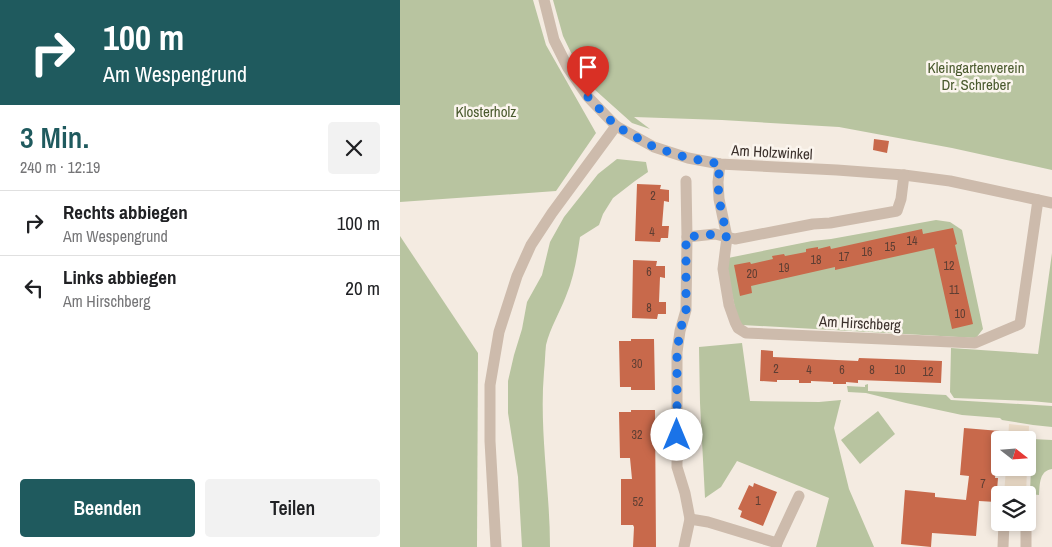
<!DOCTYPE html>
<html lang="de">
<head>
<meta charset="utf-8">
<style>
  body { margin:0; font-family:"Archivo Narrow",sans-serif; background:#f2f2f2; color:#202124; height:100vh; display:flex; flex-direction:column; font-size:19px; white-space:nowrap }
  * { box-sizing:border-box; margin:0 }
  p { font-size:16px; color:#757577 }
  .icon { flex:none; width:28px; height:28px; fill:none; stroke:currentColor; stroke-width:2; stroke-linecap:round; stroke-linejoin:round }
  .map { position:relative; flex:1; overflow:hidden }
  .side { display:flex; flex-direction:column; background:#fff; width:400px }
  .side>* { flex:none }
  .guide { background:#1f5a5e; color:#fff; overflow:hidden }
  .needle { width:32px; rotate:107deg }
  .buttons { position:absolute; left:591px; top:431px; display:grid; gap:10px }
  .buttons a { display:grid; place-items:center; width:45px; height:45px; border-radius:5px; background:#fff; box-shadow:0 2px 8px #0003; font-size:25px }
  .pin { position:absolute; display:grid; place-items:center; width:42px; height:42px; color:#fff; margin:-51px -21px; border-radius:50% 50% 50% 0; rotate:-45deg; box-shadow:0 0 5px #0007 }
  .pin .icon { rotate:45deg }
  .me { position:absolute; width:55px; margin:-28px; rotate:0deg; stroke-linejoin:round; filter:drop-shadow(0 0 4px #0008) }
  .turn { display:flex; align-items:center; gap:18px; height:105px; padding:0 20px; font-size:22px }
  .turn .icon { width:65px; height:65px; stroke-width:2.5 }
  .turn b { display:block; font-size:35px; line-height:42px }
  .round { display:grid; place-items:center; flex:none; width:52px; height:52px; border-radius:5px; background:#f2f2f2 }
  .overview { display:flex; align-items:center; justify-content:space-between; height:85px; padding:0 20px }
  h1 { font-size:30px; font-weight:600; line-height:38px; color:#1f5a5e }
  .button { display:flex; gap:10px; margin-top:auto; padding:10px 20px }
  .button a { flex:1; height:58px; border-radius:5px; background:#1f5a5e; color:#fff; font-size:20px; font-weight:600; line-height:58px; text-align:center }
  .button a+a { background:#f2f2f2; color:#202124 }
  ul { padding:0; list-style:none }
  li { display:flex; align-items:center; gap:15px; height:65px; padding:0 20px; border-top:1px solid #e0e0e0 }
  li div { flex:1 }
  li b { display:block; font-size:19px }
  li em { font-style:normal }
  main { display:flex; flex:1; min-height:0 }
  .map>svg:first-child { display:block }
  .green { fill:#b8c4a0 }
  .plaza { fill:#ecdcc8 }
  .building { fill:#c8694b }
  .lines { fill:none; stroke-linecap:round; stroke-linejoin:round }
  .minor { stroke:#cdbbac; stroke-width:11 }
  .route { stroke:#1a73e8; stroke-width:9; stroke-dasharray:0 16.2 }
  .labels { text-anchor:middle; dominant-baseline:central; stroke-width:5; stroke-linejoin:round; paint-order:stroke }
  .number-label { font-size:12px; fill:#5e3e33 }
  .park-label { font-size:15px; fill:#4a5a2e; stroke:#fbf5ee }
  .street-label { font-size:15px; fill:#3b302b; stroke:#fbf5ee }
</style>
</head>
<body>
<main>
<section class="side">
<div class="guide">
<div class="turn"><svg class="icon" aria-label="right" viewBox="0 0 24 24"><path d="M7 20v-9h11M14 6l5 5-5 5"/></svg><div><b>100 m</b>Am Wespengrund</div></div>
</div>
<div class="overview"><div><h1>3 Min.</h1><p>240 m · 12:19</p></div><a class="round"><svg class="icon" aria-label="close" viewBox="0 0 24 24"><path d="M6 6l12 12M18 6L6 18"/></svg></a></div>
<ul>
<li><svg class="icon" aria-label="right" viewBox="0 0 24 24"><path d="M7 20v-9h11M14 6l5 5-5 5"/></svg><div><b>Rechts abbiegen</b><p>Am Wespengrund</p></div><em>100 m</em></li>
<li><svg class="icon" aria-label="left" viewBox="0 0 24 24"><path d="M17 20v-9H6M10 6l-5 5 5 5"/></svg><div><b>Links abbiegen</b><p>Am Hirschberg</p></div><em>20 m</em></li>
</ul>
<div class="button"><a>Beenden</a><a>Teilen</a></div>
</section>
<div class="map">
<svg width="652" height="547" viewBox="0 0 652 547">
  <rect width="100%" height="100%" fill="#f4ebe1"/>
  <g class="green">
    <polygon points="0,0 133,0 146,45 196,133 156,191 0,202"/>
    <polygon points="153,0 652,0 652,170 552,148 439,127 322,120 234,117 250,129 232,123 194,89 176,63 163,36"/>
    <path d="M217 159 246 162 248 172 235 181 213 198 203 214 199 225 180 237C177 257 174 277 166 296 160 312 150 328 146 345 145 354 145 363 144 372 139 430 150 489 150 547H122L118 477 108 413V381L114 355 122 329 127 302 142 275 150 242 164 217 198 174Z"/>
    <polygon points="536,220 550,222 562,230 583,329 576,338 342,325 337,318 328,274 328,258 412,241 431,239"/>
    <polygon points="0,236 78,353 77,547 0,547"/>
    <polygon points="652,253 652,403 631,401 554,398 550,392 551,348 638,354"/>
    <polygon points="342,343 350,401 419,402 441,400 434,428 449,489 474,547 416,547 429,498 337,461 321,487 305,498 300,403 299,347"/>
    <polygon points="468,384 468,391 546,395 551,400 652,406 652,427 633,425 602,420 600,418 562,415 506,403 466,393 448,392 447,386 465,387 465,385"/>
    <polygon points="478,411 495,434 460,464 441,440"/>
    <path d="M632 439 652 440V469C639 471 640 484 639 495L630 494Z"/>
  </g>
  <g class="plaza">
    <polygon points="609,424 629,426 628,454 628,440 608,440"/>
    <polygon points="606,468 627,468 626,495 604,495"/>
  </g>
  <g class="building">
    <polygon points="474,139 489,141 487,153 473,150"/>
    <polygon points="237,184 261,185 260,189 269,190 269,202 264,201 262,226 269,226 268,238 261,238 260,242 235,241"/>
    <polygon points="553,228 557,244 555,245 573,324 552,329 534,248 435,270 435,267 351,286 352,293 340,296 334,265 350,262 351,264 373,259 372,256 384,254 385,256 406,252 406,249 418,247 418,249 430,246 431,249 522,229 523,234"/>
    <polygon points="233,260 257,261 256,266 265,266 265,278 260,277 259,302 266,302 266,314 258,314 257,319 232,318"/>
    <polygon points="231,339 254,339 255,390 231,390 231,387 220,387 219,341 231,341"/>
    <polygon points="361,350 373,351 373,357 458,361 459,358 542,361 541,383 458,380 458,383 446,382 446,384 433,384 433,382 411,381 411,383 399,383 399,380 377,380 377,382 360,381"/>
    <polygon points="231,410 255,410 256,547 233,547 234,527 233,525 221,525 221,479 232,479 230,458 220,458 219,412 231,412"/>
    <polygon points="564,428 600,431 595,478 598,478 596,502 579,501 576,536 532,533 531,547 501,544 505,490 535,493 535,497 566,500 569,476 560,475"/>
    <polygon points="354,483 377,492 363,526 340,517 342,511 338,509 349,485 353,487"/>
  </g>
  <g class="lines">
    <g class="minor">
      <polyline points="144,0 154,40 168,68 188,97 216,126 254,147 288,158 320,164 437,170 504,175 550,181 652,203"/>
      <polyline points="320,164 318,182 319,199 327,237 323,269 329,305 335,322 338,328 346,333 575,343 620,324 638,200"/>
      <polyline points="287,237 315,234 335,239 413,224 430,223 497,211 501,199 504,175"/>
      <polyline points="290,519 308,522 377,543 376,547"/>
      <polyline points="626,522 626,547"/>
      <polyline points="377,543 399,496"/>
      <polyline points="96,547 90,441 90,385 99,332 117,276 131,245 152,213 216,126"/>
      <polyline points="284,547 290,519 285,493 277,467 277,352 280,331 286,310 287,237 286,181"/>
      <polyline points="603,547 604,522"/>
    </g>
  </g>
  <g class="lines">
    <polyline class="route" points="188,97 216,126 254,147 288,158 320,164 318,182 319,199 327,237 315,234 286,237 286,310 280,331 277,352 277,435"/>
  </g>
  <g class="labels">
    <g class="number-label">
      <text x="253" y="196">2</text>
      <text x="252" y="232">4</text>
      <text x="512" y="241">14</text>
      <text x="490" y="247">15</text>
      <text x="467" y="252">16</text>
      <text x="444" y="257">17</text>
      <text x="416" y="260">18</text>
      <text x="549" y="266">12</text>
      <text x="384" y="268">19</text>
      <text x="249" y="272">6</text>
      <text x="352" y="274">20</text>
      <text x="554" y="290">11</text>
      <text x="249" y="308">8</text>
      <text x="560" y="314">10</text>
      <text x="237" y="364">30</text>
      <text x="376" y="369">2</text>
      <text x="409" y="370">4</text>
      <text x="442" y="370">6</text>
      <text x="472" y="370">8</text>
      <text x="500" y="370">10</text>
      <text x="528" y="372">12</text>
      <text x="237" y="435">32</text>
      <text x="583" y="484">7</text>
      <text x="358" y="501">1</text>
      <text x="238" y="502">52</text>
    </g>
    <g class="park-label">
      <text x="576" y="67">Kleingartenverein<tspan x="576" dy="17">Dr. Schreber</tspan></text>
      <text x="86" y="111">Klosterholz</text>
    </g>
    <g class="street-label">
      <text transform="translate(372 152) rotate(3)">Am Holzwinkel</text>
      <text transform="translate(460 323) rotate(3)">Am Hirschberg</text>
    </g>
  </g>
</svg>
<div class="buttons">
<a><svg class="needle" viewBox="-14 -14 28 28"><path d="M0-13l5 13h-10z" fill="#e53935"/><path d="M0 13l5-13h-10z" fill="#757577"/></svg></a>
<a><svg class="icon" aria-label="layers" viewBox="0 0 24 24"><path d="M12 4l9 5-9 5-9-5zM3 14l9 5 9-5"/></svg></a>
</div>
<div class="pin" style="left:188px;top:97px;background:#d93025"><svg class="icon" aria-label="arrive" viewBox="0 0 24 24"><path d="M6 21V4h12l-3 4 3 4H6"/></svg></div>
<svg class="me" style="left:277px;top:435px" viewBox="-20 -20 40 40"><circle r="19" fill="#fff"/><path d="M0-13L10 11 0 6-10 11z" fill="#1a73e8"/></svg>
</div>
</main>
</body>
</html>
